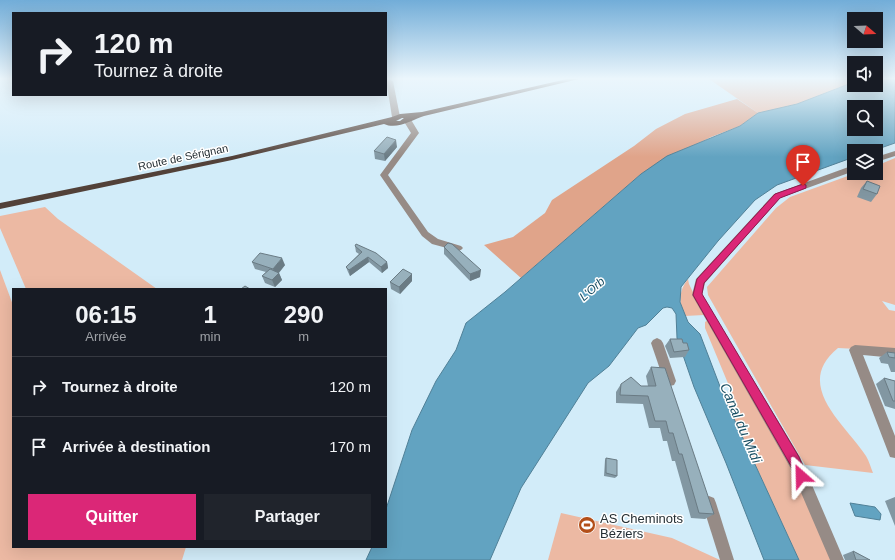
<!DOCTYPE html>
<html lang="fr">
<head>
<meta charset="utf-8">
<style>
  body { margin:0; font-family:Helvetica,sans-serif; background:#20242c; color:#f1f3f6; height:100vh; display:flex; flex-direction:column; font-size:15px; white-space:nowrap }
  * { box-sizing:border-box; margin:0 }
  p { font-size:13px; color:#9ea1a6 }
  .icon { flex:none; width:22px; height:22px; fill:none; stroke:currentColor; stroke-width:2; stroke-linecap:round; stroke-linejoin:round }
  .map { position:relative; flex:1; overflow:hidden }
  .details { position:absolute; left:12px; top:288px; width:375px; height:260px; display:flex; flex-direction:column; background:#171b24; border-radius:0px; box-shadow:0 4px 16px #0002 }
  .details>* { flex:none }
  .hud { position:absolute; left:12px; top:12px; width:375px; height:84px; border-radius:0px; box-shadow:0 4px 16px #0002; background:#171b24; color:#f1f3f6; overflow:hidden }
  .needle { width:26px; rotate:109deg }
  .fabs { position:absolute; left:847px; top:12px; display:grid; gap:8px }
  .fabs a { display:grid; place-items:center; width:36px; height:36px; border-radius:0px; background:#171b24; box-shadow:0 4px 16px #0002; font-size:20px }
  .pin { position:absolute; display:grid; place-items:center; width:34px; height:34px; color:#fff; margin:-41px -17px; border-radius:50% 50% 50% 0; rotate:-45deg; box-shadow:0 0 4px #0007 }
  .pin .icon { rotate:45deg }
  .me { position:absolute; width:44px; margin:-22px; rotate:335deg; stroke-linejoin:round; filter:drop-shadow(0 0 3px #0008) }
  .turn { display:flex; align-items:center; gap:14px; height:84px; padding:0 16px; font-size:18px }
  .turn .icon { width:52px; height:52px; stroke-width:2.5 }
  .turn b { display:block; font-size:28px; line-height:34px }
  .eta { display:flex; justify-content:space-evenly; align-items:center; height:68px; text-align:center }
  .eta b { font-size:24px; font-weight:700; line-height:28px }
  .cta { display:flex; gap:8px; margin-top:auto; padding:8px 16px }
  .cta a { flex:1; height:46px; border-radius:0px; background:#db2777; color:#fff; font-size:16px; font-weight:700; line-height:46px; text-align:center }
  .cta a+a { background:#20242c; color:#f1f3f6 }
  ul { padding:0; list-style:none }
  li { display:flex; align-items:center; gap:12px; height:60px; padding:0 16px; border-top:1px solid #363941 }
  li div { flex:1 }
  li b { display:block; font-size:15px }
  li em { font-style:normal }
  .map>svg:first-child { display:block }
  .green { fill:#ecb9a3 }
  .forest { fill:#e0a48a }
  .water { fill:#62a3c1; stroke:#508097; fill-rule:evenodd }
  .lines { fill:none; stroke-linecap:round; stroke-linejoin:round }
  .minor { fill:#968b86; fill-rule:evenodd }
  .major { fill:#524139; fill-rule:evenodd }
  .wall { fill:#8297a2 }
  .shaded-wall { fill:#6a7b84 }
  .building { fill:#97b0bc; stroke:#6a7b84 }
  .route { fill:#db2777; stroke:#8e194d }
  .labels { text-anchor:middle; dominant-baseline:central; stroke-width:3; stroke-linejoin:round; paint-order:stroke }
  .street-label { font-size:11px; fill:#252f34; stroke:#fff }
  .water-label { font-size:12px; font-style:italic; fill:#194f64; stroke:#fff }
  .near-poi-label { font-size:13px; fill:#252f34; stroke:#fff; text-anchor:start }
  .near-water-label { font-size:14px; font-style:italic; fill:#194f64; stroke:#fff }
</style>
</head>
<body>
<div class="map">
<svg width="895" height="560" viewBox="0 0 895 560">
  <rect width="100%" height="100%" fill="#d2ecf9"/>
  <g class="green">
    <polygon points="709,79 854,79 854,82 797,104 758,113"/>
    <path d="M895 158V305L882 301 889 310 895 311V351L838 348C792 385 846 425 866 456 869 461 871 468 873 473L805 465 708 295 707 287 776 208 790 197 856 173H876V166Z"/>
    <polygon points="45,207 58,219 157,289 26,289 0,228 0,216"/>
    <polygon points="0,270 13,305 13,547 186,547 182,560 0,560"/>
    <path d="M688 279 689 284 704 315 685 316C678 303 679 290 688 279Z"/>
    <polygon points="708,320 788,459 832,560 799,560 724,397 732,393 705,328 705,322"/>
    <polygon points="561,513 672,538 720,560 548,560"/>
  </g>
  <polygon class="forest" points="737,99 758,113 740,126 711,137 641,174 521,278 484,245 513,237 545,213 552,200 634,146 656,129 685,114"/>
  <g class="water">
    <path d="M876 79H895V143L872 151H854V157L777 185 755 200 718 241 681 287 680 302 688 322 700 334 724 397 799 560H764L726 463 694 387 677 338 676 314 672 308 667 307 663 308 646 325 638 328 609 366 588 383 521 488 490 560H366L372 547H386V509L412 430 436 381 456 350 466 323 505 292 641 174 667 156 740 126 758 113 797 104 854 82V85H876ZM854 107H876V129H854Z"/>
    <polygon points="850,503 875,507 881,514 880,520 855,516"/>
  </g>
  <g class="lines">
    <g class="minor">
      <polygon points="386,79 393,81 400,117 399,119 392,117"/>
      <polygon points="404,118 410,118 419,133 388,175 428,232 438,239 461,246 463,248 461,250 458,251 432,244 422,236 380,175 411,133 403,120"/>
      <polygon points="895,151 895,156 876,162 876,157"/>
      <polygon points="854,165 854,171 780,198 705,283 702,295 800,457 844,560 830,560 790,467 692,295 696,279 774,194"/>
      <polygon points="657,338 661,340 663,343 676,381 674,385 670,386 666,385 664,381 651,343 653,340"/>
      <polygon points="855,345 895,348 895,358 863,355 895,436 895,458 890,457 849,350 851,347"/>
      <polygon points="709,496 714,498 716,503 734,560 720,560 702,503 704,498"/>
    </g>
    <path class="major" d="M567 79H579L424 116C412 120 397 130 384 124L232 160 0 209V203L232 156 392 117 400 114 422 112ZM402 118H404L400 121H396Z"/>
  </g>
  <g class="wall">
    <polygon points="397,147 385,161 375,159 374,151"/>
    <polygon points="867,181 877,194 871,202 857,197 861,188"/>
    <polygon points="355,246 387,262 388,268 382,273 369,262 350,276 348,272 346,267 359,254 356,252"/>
    <polygon points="444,247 480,277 470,281 444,254"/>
    <polygon points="252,262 285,265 279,273 282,280 275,287 265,283 262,276 266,272 255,269"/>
    <polygon points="412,281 400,294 391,289 390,282"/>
    <polygon points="670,339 683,343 689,350 685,357 670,358 665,346"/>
    <polygon points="887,352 895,353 895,372 891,372 888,364 881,363 879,358"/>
    <polygon points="651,367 714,514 705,519 691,518 675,461 672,461 667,441 663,441 660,428 649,428 643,404 616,403 616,392 621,384 641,386 648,386 646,376"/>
    <polygon points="884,378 895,381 895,409 885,406 876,384"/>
    <polygon points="606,458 617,476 615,478 604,476 605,460"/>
    <polygon points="895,497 895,526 885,501"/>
    <polygon points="853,551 870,560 845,560 843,555"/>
  </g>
  <g class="shaded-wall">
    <polygon points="396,140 397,147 385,161 384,154"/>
    <polygon points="368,257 369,262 350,276 349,270"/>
    <polygon points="282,258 285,265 276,276 273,269"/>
    <polygon points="387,262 388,268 382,273 381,267"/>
    <polygon points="481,270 480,277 470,281 470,274"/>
    <polygon points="279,273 282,280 275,287 272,280"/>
    <polygon points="412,274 412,281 400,294 399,287"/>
  </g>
  <g class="building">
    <polygon points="387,137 396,140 384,154 374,151"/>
    <polygon points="867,181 880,186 877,194 863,189"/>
    <polygon points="448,243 452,244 481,270 470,274 444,247"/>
    <polygon points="356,244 376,253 387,262 381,267 368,257 349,270 346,267 362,252 355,246"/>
    <polygon points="260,253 282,258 273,269 252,262"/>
    <polygon points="270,269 279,273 272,280 262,276"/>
    <polygon points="403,269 412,274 399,287 390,282"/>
    <polygon points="245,286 250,289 241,289"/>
    <polygon points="670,339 682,339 683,343 687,343 689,350 674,352"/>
    <polygon points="887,352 895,353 895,358 889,357"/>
    <polygon points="651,367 665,368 714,514 699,513 682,454 679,454 673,433 669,433 666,421 655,421 648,396 620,395 621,384 631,377 641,386 656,386"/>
    <polygon points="884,378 895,381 895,401 893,401"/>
    <polygon points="606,458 617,460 617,476 606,473"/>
    <polygon points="853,551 870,560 856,560"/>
  </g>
  <linearGradient id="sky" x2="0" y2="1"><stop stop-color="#72add8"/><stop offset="0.5" stop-color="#ebf6fc"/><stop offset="1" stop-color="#ebf6fc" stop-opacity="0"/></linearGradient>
  <rect width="895" height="157" fill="url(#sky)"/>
  <polygon class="route" points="803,184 806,185 806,188 780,198 704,283 702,294 799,457 807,476 805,480 801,482 797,480 791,466 693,295 697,279 775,194"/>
  <defs>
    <g id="stadium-disc" transform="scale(0.9)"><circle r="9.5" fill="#b34f19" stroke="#fff"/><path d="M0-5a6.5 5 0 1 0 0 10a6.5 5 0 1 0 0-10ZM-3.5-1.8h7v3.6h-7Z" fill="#fff"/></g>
  </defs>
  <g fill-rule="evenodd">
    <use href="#stadium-disc" x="587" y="525"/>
  </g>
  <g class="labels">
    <g class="street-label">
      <text transform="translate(183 157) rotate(-12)">Route de Sérignan</text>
    </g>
    <g class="water-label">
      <text transform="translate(592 289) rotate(-41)">L'Orb</text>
    </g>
    <g class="near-poi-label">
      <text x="600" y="518">AS Cheminots<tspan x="600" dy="15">Béziers</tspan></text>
    </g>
    <g class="near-water-label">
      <text transform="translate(741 423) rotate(67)">Canal du Midi</text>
    </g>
  </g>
</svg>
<div class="fabs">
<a><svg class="needle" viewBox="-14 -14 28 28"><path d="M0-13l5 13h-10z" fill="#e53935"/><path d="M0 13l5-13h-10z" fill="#9ea1a6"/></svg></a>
<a><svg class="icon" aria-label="sound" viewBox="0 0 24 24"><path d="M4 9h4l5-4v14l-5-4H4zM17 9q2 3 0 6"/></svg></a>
<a><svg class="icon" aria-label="search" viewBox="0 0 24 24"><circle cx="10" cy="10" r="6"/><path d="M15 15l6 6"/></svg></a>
<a><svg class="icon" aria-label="layers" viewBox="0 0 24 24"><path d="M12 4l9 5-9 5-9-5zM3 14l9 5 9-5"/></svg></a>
</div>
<div class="pin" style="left:803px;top:186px;background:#d93025"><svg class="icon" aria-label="arrive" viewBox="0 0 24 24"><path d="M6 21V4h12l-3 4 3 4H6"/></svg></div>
<svg class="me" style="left:801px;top:476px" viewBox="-20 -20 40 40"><path d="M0-17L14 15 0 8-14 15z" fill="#db2777" stroke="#fff" stroke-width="4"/></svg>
<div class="hud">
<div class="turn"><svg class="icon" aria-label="right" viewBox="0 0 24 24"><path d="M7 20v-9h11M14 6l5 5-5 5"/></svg><div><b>120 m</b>Tournez à droite</div></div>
</div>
<section class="details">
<div class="eta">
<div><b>06:15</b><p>Arrivée</p></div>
<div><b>1</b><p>min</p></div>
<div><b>290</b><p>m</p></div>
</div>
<ul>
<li><svg class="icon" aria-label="right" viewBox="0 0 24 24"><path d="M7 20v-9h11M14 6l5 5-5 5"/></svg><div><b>Tournez à droite</b></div><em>120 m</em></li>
<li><svg class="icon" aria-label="arrive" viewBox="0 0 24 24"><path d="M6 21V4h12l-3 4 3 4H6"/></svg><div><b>Arrivée à destination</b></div><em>170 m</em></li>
</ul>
<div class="cta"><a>Quitter</a><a>Partager</a></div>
</section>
</div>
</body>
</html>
